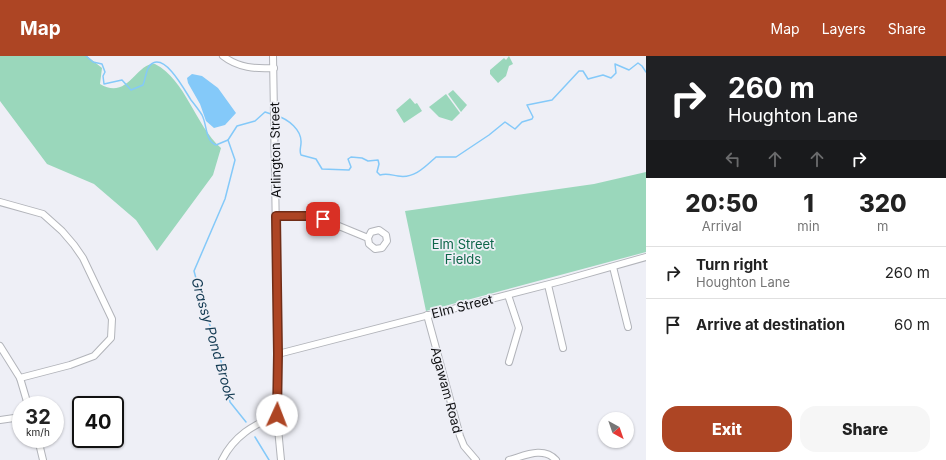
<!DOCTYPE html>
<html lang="en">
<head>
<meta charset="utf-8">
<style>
  body { margin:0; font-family:Inter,sans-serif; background:#f6f6f6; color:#222; height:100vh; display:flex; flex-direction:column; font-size:15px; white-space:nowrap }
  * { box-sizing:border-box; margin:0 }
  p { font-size:13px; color:#767676 }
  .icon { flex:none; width:22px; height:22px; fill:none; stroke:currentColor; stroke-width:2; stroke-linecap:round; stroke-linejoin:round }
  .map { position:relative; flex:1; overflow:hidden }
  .panel { display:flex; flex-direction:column; background:#fff; width:300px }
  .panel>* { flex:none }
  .banner { background:#202124; color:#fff; overflow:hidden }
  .needle { width:26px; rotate:140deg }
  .fabs { position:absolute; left:598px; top:356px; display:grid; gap:8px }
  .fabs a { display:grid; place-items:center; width:36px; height:36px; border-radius:50%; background:#fff; box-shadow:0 1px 3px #0004; font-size:20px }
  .speed { position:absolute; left:12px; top:340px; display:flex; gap:8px; font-size:20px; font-weight:700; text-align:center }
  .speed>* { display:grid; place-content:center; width:52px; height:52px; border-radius:50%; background:#fff; box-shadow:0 1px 3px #0004; line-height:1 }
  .speed small { font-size:10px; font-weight:400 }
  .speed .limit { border:2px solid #111; border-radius:6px; background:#fff; color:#111 }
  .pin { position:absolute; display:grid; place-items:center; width:34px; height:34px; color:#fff; margin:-17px; border-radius:8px; box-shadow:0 2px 6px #0006 }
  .me { position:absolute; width:44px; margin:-22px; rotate:2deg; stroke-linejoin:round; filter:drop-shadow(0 0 3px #0008) }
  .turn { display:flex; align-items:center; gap:14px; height:84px; padding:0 16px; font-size:18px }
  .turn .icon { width:52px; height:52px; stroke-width:2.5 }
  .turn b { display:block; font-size:28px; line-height:34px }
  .lanes { display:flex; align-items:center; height:38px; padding:0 16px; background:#0003; justify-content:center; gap:20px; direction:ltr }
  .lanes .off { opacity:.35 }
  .eta { display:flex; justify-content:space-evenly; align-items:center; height:68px; text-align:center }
  .eta b { font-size:24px; font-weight:800; line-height:28px }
  .primary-button { display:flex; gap:8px; margin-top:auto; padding:8px 16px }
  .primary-button a { flex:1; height:46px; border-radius:16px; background:#ad4524; color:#fff; font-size:16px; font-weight:800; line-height:46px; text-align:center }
  .primary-button a+a { background:#f6f6f6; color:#222 }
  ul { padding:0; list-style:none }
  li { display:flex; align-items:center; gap:12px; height:52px; padding:0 16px; border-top:1px solid #e0e0e0 }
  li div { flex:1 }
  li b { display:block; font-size:15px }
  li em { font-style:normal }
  header { display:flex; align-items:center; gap:24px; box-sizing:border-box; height:56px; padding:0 20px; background:#ad4524; color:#fff }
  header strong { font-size:19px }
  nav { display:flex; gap:22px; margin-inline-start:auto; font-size:14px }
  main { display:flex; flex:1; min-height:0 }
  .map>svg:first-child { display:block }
  .green { fill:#9ad7bb }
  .water { fill:#84c9f9 }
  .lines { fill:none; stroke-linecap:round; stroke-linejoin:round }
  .stream { stroke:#84c9f9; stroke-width:1.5 }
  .minor-casing { stroke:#b2b4ba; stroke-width:8 }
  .minor { stroke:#fff; stroke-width:6 }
  .route-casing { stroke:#702d17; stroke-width:10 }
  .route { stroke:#ad4524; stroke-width:7 }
  .labels { text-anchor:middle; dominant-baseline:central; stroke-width:3.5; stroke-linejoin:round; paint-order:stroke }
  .street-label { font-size:13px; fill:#101113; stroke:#eeeff6 }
  .park-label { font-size:13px; fill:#0e6649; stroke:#eeeff6 }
  .water-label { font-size:14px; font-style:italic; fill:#153c54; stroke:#eeeff6 }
</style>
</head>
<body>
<header>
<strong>Map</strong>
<nav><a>Map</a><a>Layers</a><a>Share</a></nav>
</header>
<main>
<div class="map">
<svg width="646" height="404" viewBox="0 0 646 404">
  <rect width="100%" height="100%" fill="#eeeff6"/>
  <g class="green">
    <path d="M0 0H87L102 12 100 28C128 45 136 6 155 8 186 24 195 69 221 92L213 119 157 195 136 164 94 128 47 108 0 45Z"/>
    <polygon points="509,0 513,8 509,10 506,20 498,27 490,18 490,14 504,2 506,4"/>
    <polygon points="453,34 467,49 461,56 448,38"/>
    <polygon points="446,38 460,57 452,65 439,61 429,51"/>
    <polygon points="410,42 415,48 417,47 422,55 404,67 396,54"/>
    <polygon points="646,116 646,196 426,255 405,155 594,128"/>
  </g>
  <polygon class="water" points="192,18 202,20 218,32 236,57 225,69 214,72 206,65 200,48 188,27 187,22"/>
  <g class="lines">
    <g class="stream">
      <path d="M86 0 93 6 102 8 105 16 103 20 104 28 122 24 131 34 143 29C146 22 146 10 153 7 167 0 185 35 191 44 195 49 199 54 202 59 207 68 205 85 216 89L228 84 237 70 255 65 265 56 271 58"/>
      <path d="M277 60C288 63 302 74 301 87 301 91 299 95 301 99L316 103 322 113 349 114 351 111 348 103 351 101 362 102 368 105 378 104 379 108 377 116 380 119C387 117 391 119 398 120 414 123 425 111 436 101H456L489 79 505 66 515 73 522 66 532 63 533 61 527 49 552 44 579 15H583L588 23 603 19 611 22 616 17 615 8 629 14 638 7 642 10 646 16"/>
      <polyline points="228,84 235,104 225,143 194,215 204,252 219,296 230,346 246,366"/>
      <polyline points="255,381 269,404"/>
    </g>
    <g class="minor-casing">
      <g id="minor">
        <path d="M223 0C238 12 256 13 274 12"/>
        <polyline points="273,0 278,298 277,362 281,404"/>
        <polyline points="0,146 43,158 62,175 74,189 83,202 112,263 111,282 94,300 70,309 20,322"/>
        <polyline points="276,160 317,161 368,182 369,188 375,193 382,192 387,185 386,179 379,174 371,176 368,182"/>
        <polyline points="613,211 628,271"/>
        <polyline points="548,229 563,292"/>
        <polyline points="508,239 519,272 509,306"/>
        <polyline points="427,259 460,380 464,390 476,404"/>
        <polyline points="0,290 20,322 28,349"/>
        <polyline points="278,298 561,225 646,201"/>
        <polyline points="0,364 21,361"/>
        <polyline points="38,383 43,404"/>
        <path d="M222 404C234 380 253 369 277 359"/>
        <path d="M509 404C524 400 543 390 556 404"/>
      </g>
    </g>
    <use href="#minor" class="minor"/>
  </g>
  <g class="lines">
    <g class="route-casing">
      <polyline id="route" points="277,359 278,298 276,160 309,160 323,163"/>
    </g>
    <use href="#route" class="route"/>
  </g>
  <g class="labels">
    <g class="street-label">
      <text transform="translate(275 94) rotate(-91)">Arlington Street</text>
      <text transform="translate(462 250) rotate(-14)">Elm Street</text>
      <text transform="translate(447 334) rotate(75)">Agawam Road</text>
    </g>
    <g class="park-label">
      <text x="463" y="188">Elm Street<tspan x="463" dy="15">Fields</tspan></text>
    </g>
    <g class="water-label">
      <text transform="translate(214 283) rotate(74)">Grassy Pond Brook</text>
    </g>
  </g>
</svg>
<div class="fabs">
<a><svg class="needle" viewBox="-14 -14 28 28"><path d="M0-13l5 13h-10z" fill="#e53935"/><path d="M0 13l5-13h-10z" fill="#767676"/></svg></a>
</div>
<div class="speed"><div>32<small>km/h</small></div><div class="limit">40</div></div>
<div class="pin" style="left:323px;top:163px;background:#d93025"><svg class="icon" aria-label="arrive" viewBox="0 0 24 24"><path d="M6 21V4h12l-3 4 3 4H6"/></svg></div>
<svg class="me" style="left:277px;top:359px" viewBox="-20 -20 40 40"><circle r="19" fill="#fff"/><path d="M0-13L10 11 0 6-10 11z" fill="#ad4524"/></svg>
</div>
<section class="panel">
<div class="banner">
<div class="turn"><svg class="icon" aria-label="right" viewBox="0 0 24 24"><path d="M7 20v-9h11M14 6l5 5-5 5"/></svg><div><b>260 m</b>Houghton Lane</div></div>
<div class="lanes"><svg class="icon off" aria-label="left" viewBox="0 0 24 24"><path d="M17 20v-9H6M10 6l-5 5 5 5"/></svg><svg class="icon off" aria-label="ahead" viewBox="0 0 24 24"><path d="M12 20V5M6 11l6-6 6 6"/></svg><svg class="icon off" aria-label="ahead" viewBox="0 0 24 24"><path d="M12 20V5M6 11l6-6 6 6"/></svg><svg class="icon" aria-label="right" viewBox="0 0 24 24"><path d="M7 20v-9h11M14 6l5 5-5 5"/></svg></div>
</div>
<div class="eta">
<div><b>20:50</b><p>Arrival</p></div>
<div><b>1</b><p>min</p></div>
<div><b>320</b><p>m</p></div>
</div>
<ul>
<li><svg class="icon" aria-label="right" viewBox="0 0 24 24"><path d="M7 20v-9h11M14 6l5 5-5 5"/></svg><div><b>Turn right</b><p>Houghton Lane</p></div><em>260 m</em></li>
<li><svg class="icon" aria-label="arrive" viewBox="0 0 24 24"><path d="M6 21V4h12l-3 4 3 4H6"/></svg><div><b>Arrive at destination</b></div><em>60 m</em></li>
</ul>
<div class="primary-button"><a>Exit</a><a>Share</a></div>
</section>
</main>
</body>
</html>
